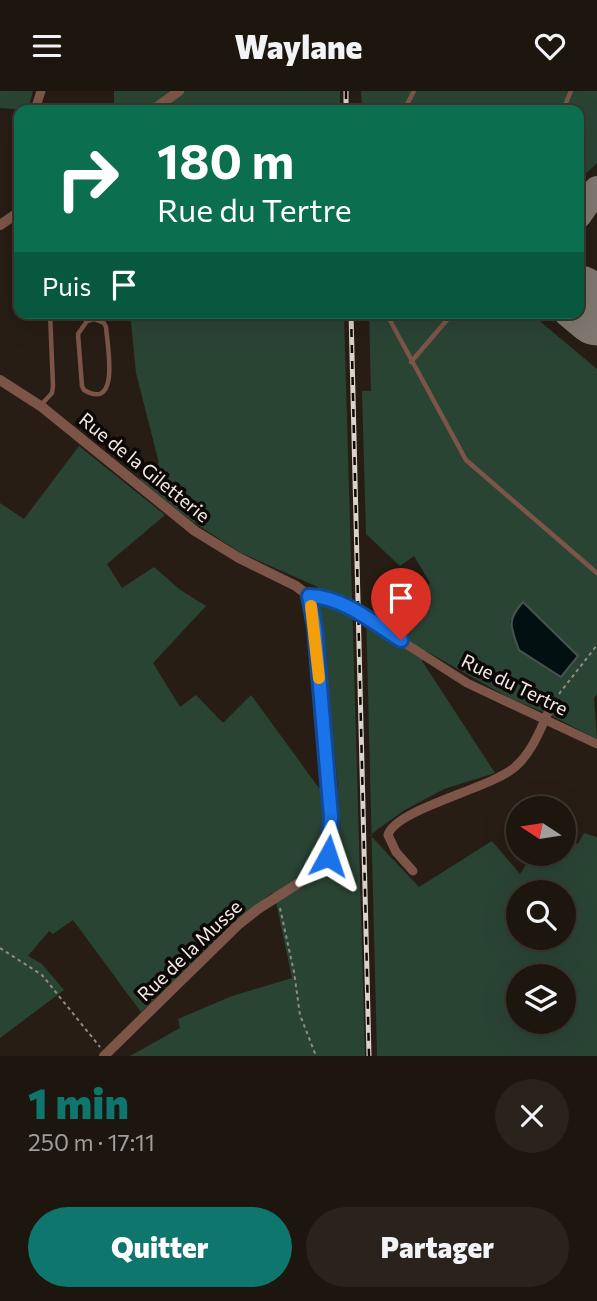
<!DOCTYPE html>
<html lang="fr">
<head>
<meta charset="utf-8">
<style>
  body { margin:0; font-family:Commissioner,sans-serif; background:#2a231d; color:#f1f3f6; height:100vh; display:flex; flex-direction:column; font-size:26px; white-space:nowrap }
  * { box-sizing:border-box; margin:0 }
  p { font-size:23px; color:#a09f9e }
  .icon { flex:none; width:38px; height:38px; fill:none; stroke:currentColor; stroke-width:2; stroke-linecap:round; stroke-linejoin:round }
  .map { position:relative; height:965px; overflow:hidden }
  .panel { display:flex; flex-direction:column; background:#1d160f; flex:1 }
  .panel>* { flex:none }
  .guide { position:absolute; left:14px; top:14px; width:570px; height:214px; border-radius:14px; box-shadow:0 7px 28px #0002,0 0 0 2px #3b352f; background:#0b6e4f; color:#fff; overflow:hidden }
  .needle { width:46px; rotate:282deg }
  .buttons { position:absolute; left:506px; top:705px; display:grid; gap:14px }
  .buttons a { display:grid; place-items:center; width:70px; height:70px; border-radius:50%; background:#1d160f; box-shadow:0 7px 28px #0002,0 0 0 2px #3b352f; font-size:35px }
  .pin { position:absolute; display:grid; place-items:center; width:60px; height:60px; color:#fff; margin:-72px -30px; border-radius:50% 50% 50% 0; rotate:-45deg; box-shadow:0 0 7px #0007 }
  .pin .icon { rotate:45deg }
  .me { position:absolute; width:77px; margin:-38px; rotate:5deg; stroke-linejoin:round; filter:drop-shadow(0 0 5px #0008) }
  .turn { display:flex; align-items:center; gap:24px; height:147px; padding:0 28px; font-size:32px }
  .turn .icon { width:91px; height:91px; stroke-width:2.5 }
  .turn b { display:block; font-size:49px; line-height:60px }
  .then { display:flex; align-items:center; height:66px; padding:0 28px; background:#0003; gap:14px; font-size:26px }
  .round { display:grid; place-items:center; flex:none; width:74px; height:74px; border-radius:37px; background:#2a231d }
  .overview { display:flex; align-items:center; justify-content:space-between; height:119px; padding:0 28px }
  h1 { font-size:42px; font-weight:800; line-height:52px; color:#0f766e }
  .button { display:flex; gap:14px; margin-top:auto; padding:14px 28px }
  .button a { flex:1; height:80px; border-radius:42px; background:#0f766e; color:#fff; font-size:28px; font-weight:800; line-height:80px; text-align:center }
  .button a+a { background:#2a231d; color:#f1f3f6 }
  header { display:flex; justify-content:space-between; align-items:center; height:91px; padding:0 28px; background:#1d160f; font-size:32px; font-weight:800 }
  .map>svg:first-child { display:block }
  .green { fill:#2a4434; fill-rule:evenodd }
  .water { fill:#011011; stroke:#4a5251; stroke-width:2 }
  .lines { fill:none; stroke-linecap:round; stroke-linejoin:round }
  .taxiway { stroke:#807870; stroke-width:26 }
  .runway { stroke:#807870; stroke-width:65 }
  .path { stroke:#938b83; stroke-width:2; stroke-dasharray:3.5 3.5; stroke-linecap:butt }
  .service { stroke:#7c5548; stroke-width:4.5 }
  .minor { stroke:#7c5548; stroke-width:9 }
  .tertiary { stroke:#7c5548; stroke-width:10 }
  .rail-casing { stroke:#dad3cb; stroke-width:5 }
  .rail { stroke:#0d0805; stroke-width:2.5; stroke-dasharray:8; stroke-linecap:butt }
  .minor-bridge { stroke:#7c5548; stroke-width:9 }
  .route-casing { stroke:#114b97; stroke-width:18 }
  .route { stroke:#1a73e8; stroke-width:12 }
  .slow { stroke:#f59e0b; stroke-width:12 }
  .labels { text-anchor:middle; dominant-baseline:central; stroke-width:7; stroke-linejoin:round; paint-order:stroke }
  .street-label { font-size:19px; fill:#f3ece5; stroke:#0d0805 }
</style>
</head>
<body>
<header><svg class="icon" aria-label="menu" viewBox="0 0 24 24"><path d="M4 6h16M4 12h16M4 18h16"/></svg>Waylane<svg class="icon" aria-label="heart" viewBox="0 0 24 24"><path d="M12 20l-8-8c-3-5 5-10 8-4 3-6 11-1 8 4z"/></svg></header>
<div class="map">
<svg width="597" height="965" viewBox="0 0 597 965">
  <rect width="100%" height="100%" fill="#271d14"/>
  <g class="green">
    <polygon points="0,0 33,0 28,19 0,17"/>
    <rect x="114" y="0" width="226" height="19"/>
    <polygon points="361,0 597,0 597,72 579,89 579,19 362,19"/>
    <polygon points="130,222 344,222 365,965 130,965 180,937 178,928 232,905 292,887 276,811 272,802 241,826 141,921 73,829 53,843 49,840 28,865 42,873 64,899 0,947 0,412 24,428 79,355 165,424 107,473 122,497 154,476 179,498 206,515 153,572 180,616 196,604 223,632 251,604 319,697 338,698 318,496 241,462 190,429 140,389 159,372 136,282"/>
    <path d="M369 222H530L597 278V603L594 607 597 648 550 624 509 607 426 560 422 570 495 682 444 698 403 720 370 744 419 796 492 750 520 783 533 763H564V746L578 753 584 742 597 746V965H377L366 519 391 532 430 492 414 465 400 475 366 443 362 300H371ZM523 511H524L577 564 519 559 510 530ZM518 802H564V847H518ZM518 886H564V931H518Z"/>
  </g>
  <path class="water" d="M523 511 578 565 561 586 519 559C511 536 506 530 523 511Z"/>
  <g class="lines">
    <g class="taxiway">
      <polyline points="579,124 597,98"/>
      <polyline points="579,193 597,219"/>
    </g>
    <polyline class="runway" points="579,207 597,222"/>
    <g class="path">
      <polyline points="559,603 597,554"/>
      <polyline points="280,817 294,881 300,924 316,965"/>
      <polyline points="0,857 42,884 100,956"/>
    </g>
    <g class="service">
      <polyline points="404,19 414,0"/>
      <polyline points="563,19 571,0"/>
      <polyline points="386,222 466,369 597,482"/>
      <path d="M94 228 104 232 106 236C107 253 121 321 84 299L82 295 78 243 87 230Z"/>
      <polyline points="411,271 453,222"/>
      <polyline points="41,314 52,302 53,295 50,222"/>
    </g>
    <g class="minor">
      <polyline points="35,19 41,0"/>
      <polyline points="309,505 319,505 344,515"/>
      <polyline points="378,535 467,592 597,653"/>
      <path d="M413 780 396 761 388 744C395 718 492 697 515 676 534 660 542 633 553 611"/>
    </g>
    <g class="tertiary">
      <polyline points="153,19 179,0"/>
      <polyline points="0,134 19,121"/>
      <polyline points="0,289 42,316 195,440 239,467 296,495 309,505 312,519 331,726 330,756 323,774 316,781 258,818 239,833 104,965"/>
    </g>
    <g class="rail-casing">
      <g id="rail">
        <polyline points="346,0 346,19"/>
        <polyline points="351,222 369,965"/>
      </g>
    </g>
    <use href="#rail" class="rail"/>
    <polyline class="minor-bridge" points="344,515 378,535"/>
  </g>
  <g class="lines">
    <g class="route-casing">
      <path id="route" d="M328 765 331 726 315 536 309 505C341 505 374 532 401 549"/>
    </g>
    <use href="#route" class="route"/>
    <polyline class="slow" points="311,515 319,587"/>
  </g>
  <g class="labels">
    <g class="street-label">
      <text transform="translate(145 376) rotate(39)">Rue de la Giletterie</text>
      <text transform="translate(515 593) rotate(26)">Rue du Tertre</text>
      <text transform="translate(189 859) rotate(-44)">Rue de la Musse</text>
    </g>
  </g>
</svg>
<div class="buttons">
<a><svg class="needle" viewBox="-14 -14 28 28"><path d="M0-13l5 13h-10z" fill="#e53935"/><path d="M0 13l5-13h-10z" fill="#a09f9e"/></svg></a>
<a><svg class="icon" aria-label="search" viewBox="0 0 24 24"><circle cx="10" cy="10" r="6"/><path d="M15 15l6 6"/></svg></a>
<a><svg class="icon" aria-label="layers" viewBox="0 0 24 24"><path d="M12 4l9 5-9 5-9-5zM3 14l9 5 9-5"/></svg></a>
</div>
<div class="pin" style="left:401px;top:549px;background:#d93025"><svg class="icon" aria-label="arrive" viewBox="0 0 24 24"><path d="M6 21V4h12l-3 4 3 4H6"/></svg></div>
<svg class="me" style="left:328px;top:765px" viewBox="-20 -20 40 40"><path d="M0-17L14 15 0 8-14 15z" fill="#1a73e8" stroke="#fff" stroke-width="4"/></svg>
<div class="guide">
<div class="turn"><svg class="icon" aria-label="right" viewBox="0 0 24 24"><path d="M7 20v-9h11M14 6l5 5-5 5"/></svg><div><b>180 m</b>Rue du Tertre</div></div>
<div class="then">Puis<svg class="icon" aria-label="arrive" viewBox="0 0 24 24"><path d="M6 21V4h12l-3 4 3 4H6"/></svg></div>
</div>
</div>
<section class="panel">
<div class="overview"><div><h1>1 min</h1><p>250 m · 17:11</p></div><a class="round"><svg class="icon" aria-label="close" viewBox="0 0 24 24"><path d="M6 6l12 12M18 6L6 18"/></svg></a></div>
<div class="button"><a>Quitter</a><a>Partager</a></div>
</section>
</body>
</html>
